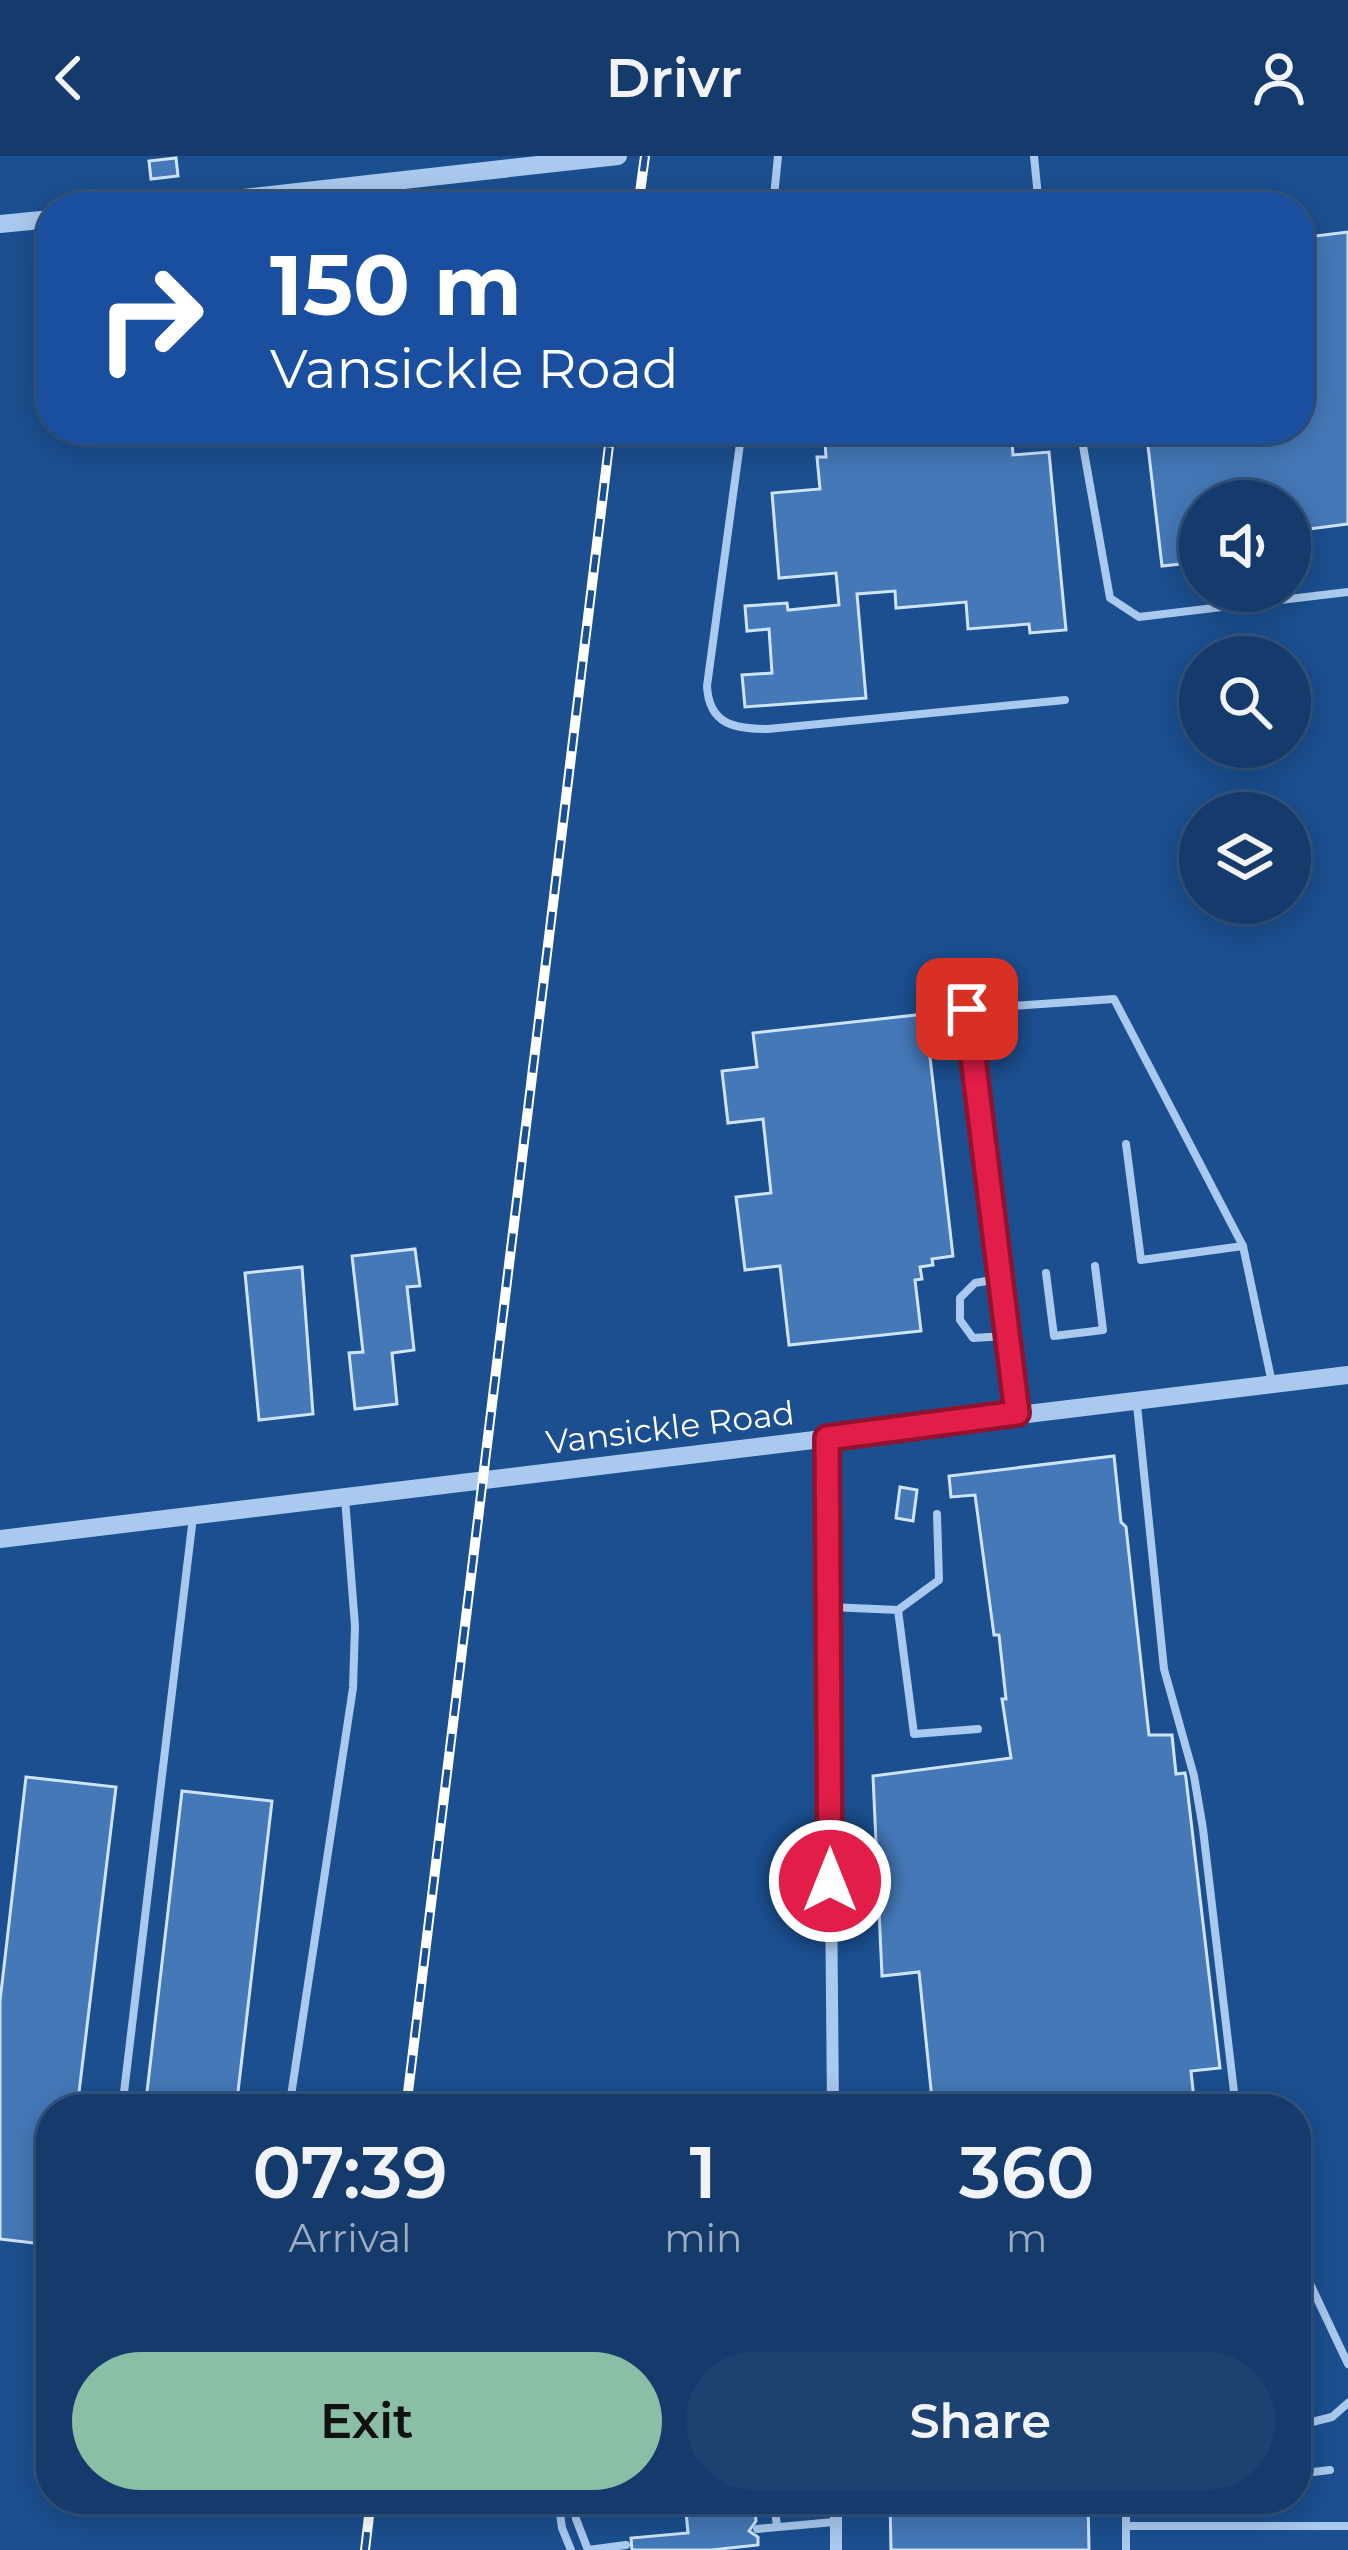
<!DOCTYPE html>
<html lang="en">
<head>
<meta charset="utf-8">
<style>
  body { margin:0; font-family:Montserrat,sans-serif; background:#1d4271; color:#f1f3f6; height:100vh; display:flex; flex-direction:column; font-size:45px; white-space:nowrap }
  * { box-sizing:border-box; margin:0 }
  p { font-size:39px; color:#9dadc1 }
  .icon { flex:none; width:66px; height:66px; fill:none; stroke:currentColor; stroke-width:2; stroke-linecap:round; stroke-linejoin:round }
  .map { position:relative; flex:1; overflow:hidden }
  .panel { position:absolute; left:36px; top:1938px; width:1275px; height:420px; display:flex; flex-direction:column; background:#143b6b; border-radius:48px; box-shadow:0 6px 30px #0003,0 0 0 3px #33557e }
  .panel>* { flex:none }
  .banner { position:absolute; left:36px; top:36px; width:1278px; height:252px; border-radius:48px; box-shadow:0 6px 30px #0003,0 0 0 3px #33557e; background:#1a4fa0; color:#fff; overflow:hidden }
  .tools { position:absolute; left:1179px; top:324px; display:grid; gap:24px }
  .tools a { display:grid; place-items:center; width:132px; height:132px; border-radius:50%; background:#143b6b; box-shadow:0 6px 30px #0003,0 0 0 3px #33557e; font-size:60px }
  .pin { position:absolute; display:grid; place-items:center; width:102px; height:102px; color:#fff; margin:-51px; border-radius:24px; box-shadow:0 6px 18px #0006 }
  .me { position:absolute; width:132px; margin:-66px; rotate:0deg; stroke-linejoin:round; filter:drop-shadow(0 0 9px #0008) }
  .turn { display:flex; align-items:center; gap:42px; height:252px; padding:0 36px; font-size:54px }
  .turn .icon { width:156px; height:156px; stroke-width:2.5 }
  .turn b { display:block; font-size:84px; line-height:102px }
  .eta { display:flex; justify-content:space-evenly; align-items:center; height:204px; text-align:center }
  .eta b { font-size:72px; font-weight:600; line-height:84px }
  .button { display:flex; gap:24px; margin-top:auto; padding:24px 36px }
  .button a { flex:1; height:138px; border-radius:72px; background:#8abfa5; color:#111; font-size:48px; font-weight:600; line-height:138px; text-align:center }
  .button a+a { background:#1d4271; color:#f1f3f6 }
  header { display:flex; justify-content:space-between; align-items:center; height:156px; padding:0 36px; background:#143b6b; font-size:54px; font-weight:600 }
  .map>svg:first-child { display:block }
  .building { fill:#4478b7; stroke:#cfe3fa; stroke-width:3 }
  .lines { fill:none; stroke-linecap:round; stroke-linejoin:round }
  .service { stroke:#a9c9ee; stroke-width:8 }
  .minor { stroke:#a9c9ee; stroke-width:12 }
  .tertiary { stroke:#a9c9ee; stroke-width:18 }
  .rail-casing { stroke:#fff; stroke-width:10 }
  .rail { stroke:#1b4f8f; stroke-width:6; stroke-dasharray:18; stroke-linecap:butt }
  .route-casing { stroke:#92132f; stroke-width:30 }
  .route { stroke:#e11d48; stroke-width:21 }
  .labels { text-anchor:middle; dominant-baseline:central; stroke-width:10; stroke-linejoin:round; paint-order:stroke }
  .street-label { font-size:33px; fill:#fff; stroke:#1b4f8f }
</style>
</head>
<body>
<header><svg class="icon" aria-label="back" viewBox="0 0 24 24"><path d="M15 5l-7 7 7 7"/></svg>Drivr<svg class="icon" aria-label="person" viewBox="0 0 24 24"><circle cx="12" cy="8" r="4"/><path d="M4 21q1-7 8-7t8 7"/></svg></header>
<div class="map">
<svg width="1348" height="2394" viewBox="0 0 1348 2394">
  <rect width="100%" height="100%" fill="#1b4f8f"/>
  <g class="building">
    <polygon points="176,2 178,20 151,23 149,5"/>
    <polygon points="1348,76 1348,368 1309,373 1311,393 1290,395 1290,345 1200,345 1200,406 1162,410 1146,273 1299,273 1299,82"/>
    <polygon points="824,273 1011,273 1013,299 1049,296 1066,474 1030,477 1029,468 968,473 966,446 896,452 895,435 857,438 866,542 745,551 742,519 772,517 769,473 747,475 745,450 787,447 788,454 839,449 836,417 779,422 772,337 820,333 817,301 826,301"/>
    <polygon points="925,858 953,1100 932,1103 933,1109 920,1111 922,1123 915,1124 921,1175 789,1189 780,1110 745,1114 736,1041 771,1037 763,963 728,967 722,915 757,911 753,877"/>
    <polygon points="415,1093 420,1130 407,1131 414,1194 392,1197 397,1248 355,1253 349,1197 363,1196 352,1100"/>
    <polygon points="302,1111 313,1258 259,1264 245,1117"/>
    <polygon points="1114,1300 1121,1366 1126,1371 1149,1579 1172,1579 1176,1618 1185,1617 1186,1622 1220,1912 1191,1915 1195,1953 933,1953 919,1816 882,1820 873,1620 1011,1602 1002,1543 1006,1543 999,1479 994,1479 975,1339 951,1341 949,1320"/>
    <polygon points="900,1331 917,1334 913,1365 896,1362"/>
    <polygon points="26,1621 116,1631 77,1953 51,1953 51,2089 0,2083 0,1845"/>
    <polygon points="182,1635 272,1645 236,1953 145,1953"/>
    <polygon points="754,2343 756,2365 749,2375 758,2381 758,2389 711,2394 632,2394 631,2382 688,2377 685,2345"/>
    <polygon points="890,2343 1088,2343 1089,2394 891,2394"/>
  </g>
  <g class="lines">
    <g class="service">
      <polyline points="1034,0 1039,51"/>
      <polyline points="773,51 778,0"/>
      <path d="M742 273 707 530C709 569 735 573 768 573L1065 544"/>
      <polyline points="1080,273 1110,442 1139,461 1348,436"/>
      <polyline points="1243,1090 1272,1227"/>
      <polyline points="1046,1117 1054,1180 1103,1174 1095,1110"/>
      <polyline points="998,1123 975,1127 960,1142 960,1164 973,1182 1005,1180 967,853 1114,843 1243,1090 1141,1104 1126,988"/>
      <polyline points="1005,1181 1016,1255"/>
      <polyline points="1137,1249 1164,1513 1194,1620 1203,1673 1236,1953"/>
      <polyline points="830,1451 898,1454 914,1578 978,1573"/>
      <polyline points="898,1454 939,1424 937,1358"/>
      <polyline points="122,1953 193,1361"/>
      <polyline points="289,1953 353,1532 355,1470 345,1342"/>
      <polyline points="1296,2098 1348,2208"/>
      <polyline points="1308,2267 1332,2261 1348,2247"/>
      <polyline points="1296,2318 1330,2314"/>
      <polyline points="558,2343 562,2372 571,2394"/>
      <polyline points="573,2343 576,2363 588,2394"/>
      <polyline points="774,2343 777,2371"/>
      <polyline points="1126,2343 1126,2394"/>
      <polyline points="1126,2370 1348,2370"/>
      <polyline points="757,2373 834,2366"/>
      <polyline points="588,2394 626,2389"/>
    </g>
    <g class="minor">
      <polyline points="827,1282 833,1953"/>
      <polyline points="836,2343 836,2394"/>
    </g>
    <g class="tertiary">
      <polyline points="162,51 618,0"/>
      <polyline points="0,68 51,63"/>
      <polyline points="0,1383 1348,1219"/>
    </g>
    <g class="rail-casing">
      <g id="rail">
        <polyline points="638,51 645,0"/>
        <polyline points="406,1953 611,273"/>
        <polyline points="365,2394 371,2343"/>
      </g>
    </g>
    <use href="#rail" class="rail"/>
  </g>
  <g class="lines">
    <g class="route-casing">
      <polyline id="route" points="830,1725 827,1282 1017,1257 967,853"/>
    </g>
    <use href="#route" class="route"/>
  </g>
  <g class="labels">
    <g class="street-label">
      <text transform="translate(670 1271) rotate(-7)">Vansickle Road</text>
    </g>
  </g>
</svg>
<div class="tools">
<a><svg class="icon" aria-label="sound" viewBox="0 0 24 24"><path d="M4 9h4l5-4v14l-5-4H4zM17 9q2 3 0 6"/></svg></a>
<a><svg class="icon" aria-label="search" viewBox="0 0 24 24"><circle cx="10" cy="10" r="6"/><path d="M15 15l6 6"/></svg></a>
<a><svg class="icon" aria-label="layers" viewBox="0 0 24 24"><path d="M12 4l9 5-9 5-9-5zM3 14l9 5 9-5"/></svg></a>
</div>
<div class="pin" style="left:967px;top:853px;background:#d93025"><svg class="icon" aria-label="arrive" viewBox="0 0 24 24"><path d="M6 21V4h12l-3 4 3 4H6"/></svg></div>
<svg class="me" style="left:830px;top:1725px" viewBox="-20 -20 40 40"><circle r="17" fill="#e11d48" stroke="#fff" stroke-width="3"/><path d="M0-11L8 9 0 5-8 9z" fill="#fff"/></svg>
<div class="banner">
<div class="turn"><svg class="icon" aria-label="right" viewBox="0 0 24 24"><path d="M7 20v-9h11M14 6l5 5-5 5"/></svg><div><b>150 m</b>Vansickle Road</div></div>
</div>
<section class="panel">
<div class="eta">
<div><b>07:39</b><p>Arrival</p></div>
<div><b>1</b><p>min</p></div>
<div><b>360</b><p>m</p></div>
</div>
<div class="button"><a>Exit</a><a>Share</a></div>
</section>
</div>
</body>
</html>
